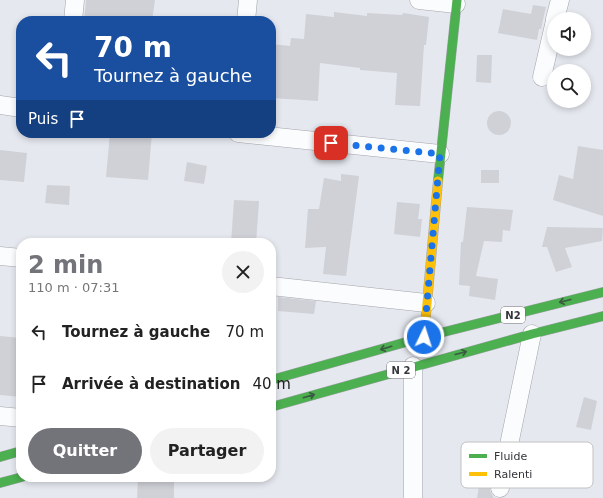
<!DOCTYPE html>
<html lang="fr">
<head>
<meta charset="utf-8">
<style>
  body { margin:0; font-family:"DejaVu Sans",sans-serif; background:#f2f2f2; color:#222; height:100vh; display:flex; flex-direction:column; font-size:15px; white-space:nowrap }
  * { box-sizing:border-box; margin:0 }
  p { font-size:13px; color:#767676 }
  .icon { flex:none; width:22px; height:22px; fill:none; stroke:currentColor; stroke-width:2; stroke-linecap:round; stroke-linejoin:round }
  .map { position:relative; flex:1; overflow:hidden }
  .sheet { position:absolute; left:16px; top:238px; width:260px; height:244px; display:flex; flex-direction:column; background:#fff; border-radius:16px; box-shadow:0 2px 6px #0003 }
  .sheet>* { flex:none }
  .guide { position:absolute; left:16px; top:16px; width:260px; height:122px; border-radius:16px; box-shadow:0 2px 6px #0003; background:#1a4fa0; color:#fff; overflow:hidden }
  .buttons { position:absolute; left:547px; top:12px; display:grid; gap:8px }
  .buttons a { display:grid; place-items:center; width:44px; height:44px; border-radius:50%; background:#fff; box-shadow:0 2px 6px #0003; font-size:20px }
  .pin { position:absolute; display:grid; place-items:center; width:34px; height:34px; color:#fff; margin:-17px; border-radius:8px; box-shadow:0 2px 6px #0006 }
  .me { position:absolute; width:44px; margin:-22px; rotate:4deg; stroke-linejoin:round; filter:drop-shadow(0 0 3px #0008) }
  .turn { display:flex; align-items:center; gap:14px; height:84px; padding:0 12px; font-size:18px }
  .turn .icon { width:52px; height:52px; stroke-width:2.5 }
  .turn b { display:block; font-size:28px; line-height:34px }
  .then { display:flex; align-items:center; height:38px; padding:0 12px; background:#0003; gap:8px; font-size:15px }
  .round { display:grid; place-items:center; flex:none; width:42px; height:42px; border-radius:21px; background:#f2f2f2 }
  .overview { display:flex; align-items:center; justify-content:space-between; height:68px; padding:0 12px }
  h1 { font-size:24px; font-weight:700; line-height:30px; color:#72747a }
  .primary-button { display:flex; gap:8px; margin-top:auto; padding:8px 12px }
  .primary-button a { flex:1; height:46px; border-radius:24px; background:#72747a; color:#fff; font-size:16px; font-weight:700; line-height:46px; text-align:center }
  .primary-button a+a { background:#f2f2f2; color:#222 }
  ul { padding:0; list-style:none }
  li { display:flex; align-items:center; gap:12px; height:52px; padding:0 12px }
  li div { flex:1 }
  li b { display:block; font-size:15px }
  li em { font-style:normal }
  .map>svg:first-child { display:block }
  .building { fill:#cfd1d7 }
  .lines { fill:none; stroke-linecap:round; stroke-linejoin:round }
  .street-casing { stroke:#a4a5ab; stroke-width:19 }
  .fast-casing { stroke:#a4a5ab; stroke-width:10 }
  .slow-casing { stroke:#a4a5ab; stroke-width:10 }
  .street { stroke:#fbfcfd; stroke-width:18 }
  .fast { stroke:#4caf50; stroke-width:9 }
  .slow { stroke:#ffc107; stroke-width:9 }
  .oneway { stroke:#3a5a41 }
  .route { stroke:#1a73e8; stroke-width:7; stroke-dasharray:0 12.6 }
  .labels { text-anchor:middle; dominant-baseline:central; stroke-width:3; stroke-linejoin:round; paint-order:stroke }
  .shield { fill:#fff; stroke:#707275; stroke-width:1 }
  .shield-label { font-size:10px; font-weight:bold; fill:#33353a }
  .key { fill:#fff; stroke:#c2c2c4; stroke-width:1 }
  .key-label { font-size:11px; fill:#33353a }
</style>
</head>
<body>
<div class="map">
<svg width="603" height="498" viewBox="0 0 603 498">
  <rect width="100%" height="100%" fill="#e6e8f0"/>
  <g class="building">
    <polygon points="86,0 155,0 152,21 84,21"/>
    <polygon points="533,5 546,7 541,29 539,29 537,40 498,33 503,9 531,14"/>
    <polygon points="334,12 367,16 367,13 402,15 403,13 429,17 426,45 424,45 420,106 395,105 397,73 360,70 360,68 320,63 318,101 271,98 271,44 290,46 291,38 304,39 306,14 334,17"/>
    <polygon points="477,55 492,55 491,83 476,82"/>
    <circle cx="499" cy="123" r="12"/>
    <polygon points="110,133 152,133 148,180 106,177"/>
    <polygon points="578,146 603,150 603,216 553,200 559,175 573,179"/>
    <polygon points="0,150 27,153 24,182 0,180"/>
    <polygon points="187,162 207,166 204,184 184,181"/>
    <rect x="481" y="170" width="18" height="13"/>
    <polygon points="341,174 359,176 346,276 323,274 326,247 305,248 308,209 319,209 324,178 341,181"/>
    <polygon points="47,185 70,186 69,205 45,203"/>
    <polygon points="234,200 259,201 256,243 231,243"/>
    <polygon points="397,202 420,204 418,219 422,219 420,237 394,234"/>
    <polygon points="467,207 513,210 510,231 503,230 502,242 484,241 476,276 498,279 495,300 469,296 470,286 459,285 461,242 463,242"/>
    <polygon points="547,227 603,228 602,241 565,248 572,267 556,272 547,247 542,247"/>
    <polygon points="278,297 316,301 314,314 278,311"/>
    <polygon points="0,336 21,338 21,397 0,395"/>
    <polygon points="584,397 597,401 591,430 576,427"/>
    <polygon points="482,469 493,471 490,491 494,498 477,498"/>
    <polygon points="138,480 174,482 174,498 137,498"/>
  </g>
  <g class="lines">
    <g class="street-casing">
      <g id="street">
        <polyline points="419,0 456,4"/>
        <polyline points="555,19 560,0"/>
        <polyline points="73,21 75,0"/>
        <polyline points="246,21 248,0"/>
        <polyline points="542,77 554,25"/>
        <polyline points="0,105 21,108"/>
        <polyline points="238,133 440,154"/>
        <polyline points="0,256 21,258"/>
        <polyline points="271,286 426,303"/>
        <polyline points="413,366 413,498"/>
        <polyline points="0,416 21,418"/>
        <polyline points="500,488 532,334"/>
      </g>
    </g>
    <g class="fast-casing">
      <g id="fast">
        <polyline points="438,181 457,0"/>
        <polyline points="271,380 424,337 603,292"/>
        <polyline points="271,407 532,334 603,316"/>
        <polyline points="0,457 21,451"/>
        <polyline points="0,483 22,477"/>
      </g>
    </g>
    <g class="slow-casing">
      <polyline id="slow" points="424,337 438,181"/>
    </g>
    <use href="#street" class="street"/>
    <use href="#fast" class="fast"/>
    <use href="#slow" class="slow"/>
  </g>
  <defs><path id="oneway-shaft" d="M-6 0H5M1.5-3L5.5 0L1.5 3" fill="none" stroke-width="1.6" stroke-linecap="round" stroke-linejoin="round"/></defs>
  <g class="oneway">
    <use href="#oneway-shaft" transform="translate(565 301) rotate(166)"/>
    <use href="#oneway-shaft" transform="translate(386 348) rotate(164)"/>
    <use href="#oneway-shaft" transform="translate(461 353) rotate(-15)"/>
    <use href="#oneway-shaft" transform="translate(309 396) rotate(-16)"/>
  </g>
  <g class="lines">
    <polyline class="route" points="331,143 440,154 424,337"/>
  </g>
  <g class="labels">
    <g class="shield">
      <rect x="501" y="307" width="24" height="16" rx="3"/>
      <rect x="387" y="362" width="28" height="16" rx="3"/>
    </g>
    <g class="shield-label">
      <text x="513" y="315">N2</text>
      <text x="401" y="370">N 2</text>
    </g>
  </g>
  <rect x="461" y="442" width="132" height="46" rx="6" class="key"/>
  <rect x="469" y="454" width="18" height="4" fill="#4caf50"/>
  <rect x="469" y="472" width="18" height="4" fill="#ffc107"/>
  <g class="key-label">
    <text x="494" y="460">Fluide</text>
    <text x="494" y="478">Ralenti</text>
  </g>
</svg>
<div class="buttons">
<a><svg class="icon" aria-label="sound" viewBox="0 0 24 24"><path d="M4 9h4l5-4v14l-5-4H4zM17 9q2 3 0 6"/></svg></a>
<a><svg class="icon" aria-label="search" viewBox="0 0 24 24"><circle cx="10" cy="10" r="6"/><path d="M15 15l6 6"/></svg></a>
</div>
<div class="pin" style="left:331px;top:143px;background:#d93025"><svg class="icon" aria-label="arrive" viewBox="0 0 24 24"><path d="M6 21V4h12l-3 4 3 4H6"/></svg></div>
<svg class="me" style="left:424px;top:337px" viewBox="-20 -20 40 40"><circle r="17" fill="#1a73e8" stroke="#fff" stroke-width="3"/><path d="M0-11L8 9 0 5-8 9z" fill="#fff"/></svg>
<div class="guide">
<div class="turn"><svg class="icon" aria-label="left" viewBox="0 0 24 24"><path d="M17 20v-9H6M10 6l-5 5 5 5"/></svg><div><b>70 m</b>Tournez à gauche</div></div>
<div class="then">Puis<svg class="icon" aria-label="arrive" viewBox="0 0 24 24"><path d="M6 21V4h12l-3 4 3 4H6"/></svg></div>
</div>
<section class="sheet">
<div class="overview"><div><h1>2 min</h1><p>110 m · 07:31</p></div><a class="round"><svg class="icon" aria-label="close" viewBox="0 0 24 24"><path d="M6 6l12 12M18 6L6 18"/></svg></a></div>
<ul>
<li><svg class="icon" aria-label="left" viewBox="0 0 24 24"><path d="M17 20v-9H6M10 6l-5 5 5 5"/></svg><div><b>Tournez à gauche</b></div><em>70 m</em></li>
<li><svg class="icon" aria-label="arrive" viewBox="0 0 24 24"><path d="M6 21V4h12l-3 4 3 4H6"/></svg><div><b>Arrivée à destination</b></div><em>40 m</em></li>
</ul>
<div class="primary-button"><a>Quitter</a><a>Partager</a></div>
</section>
</div>
</body>
</html>
